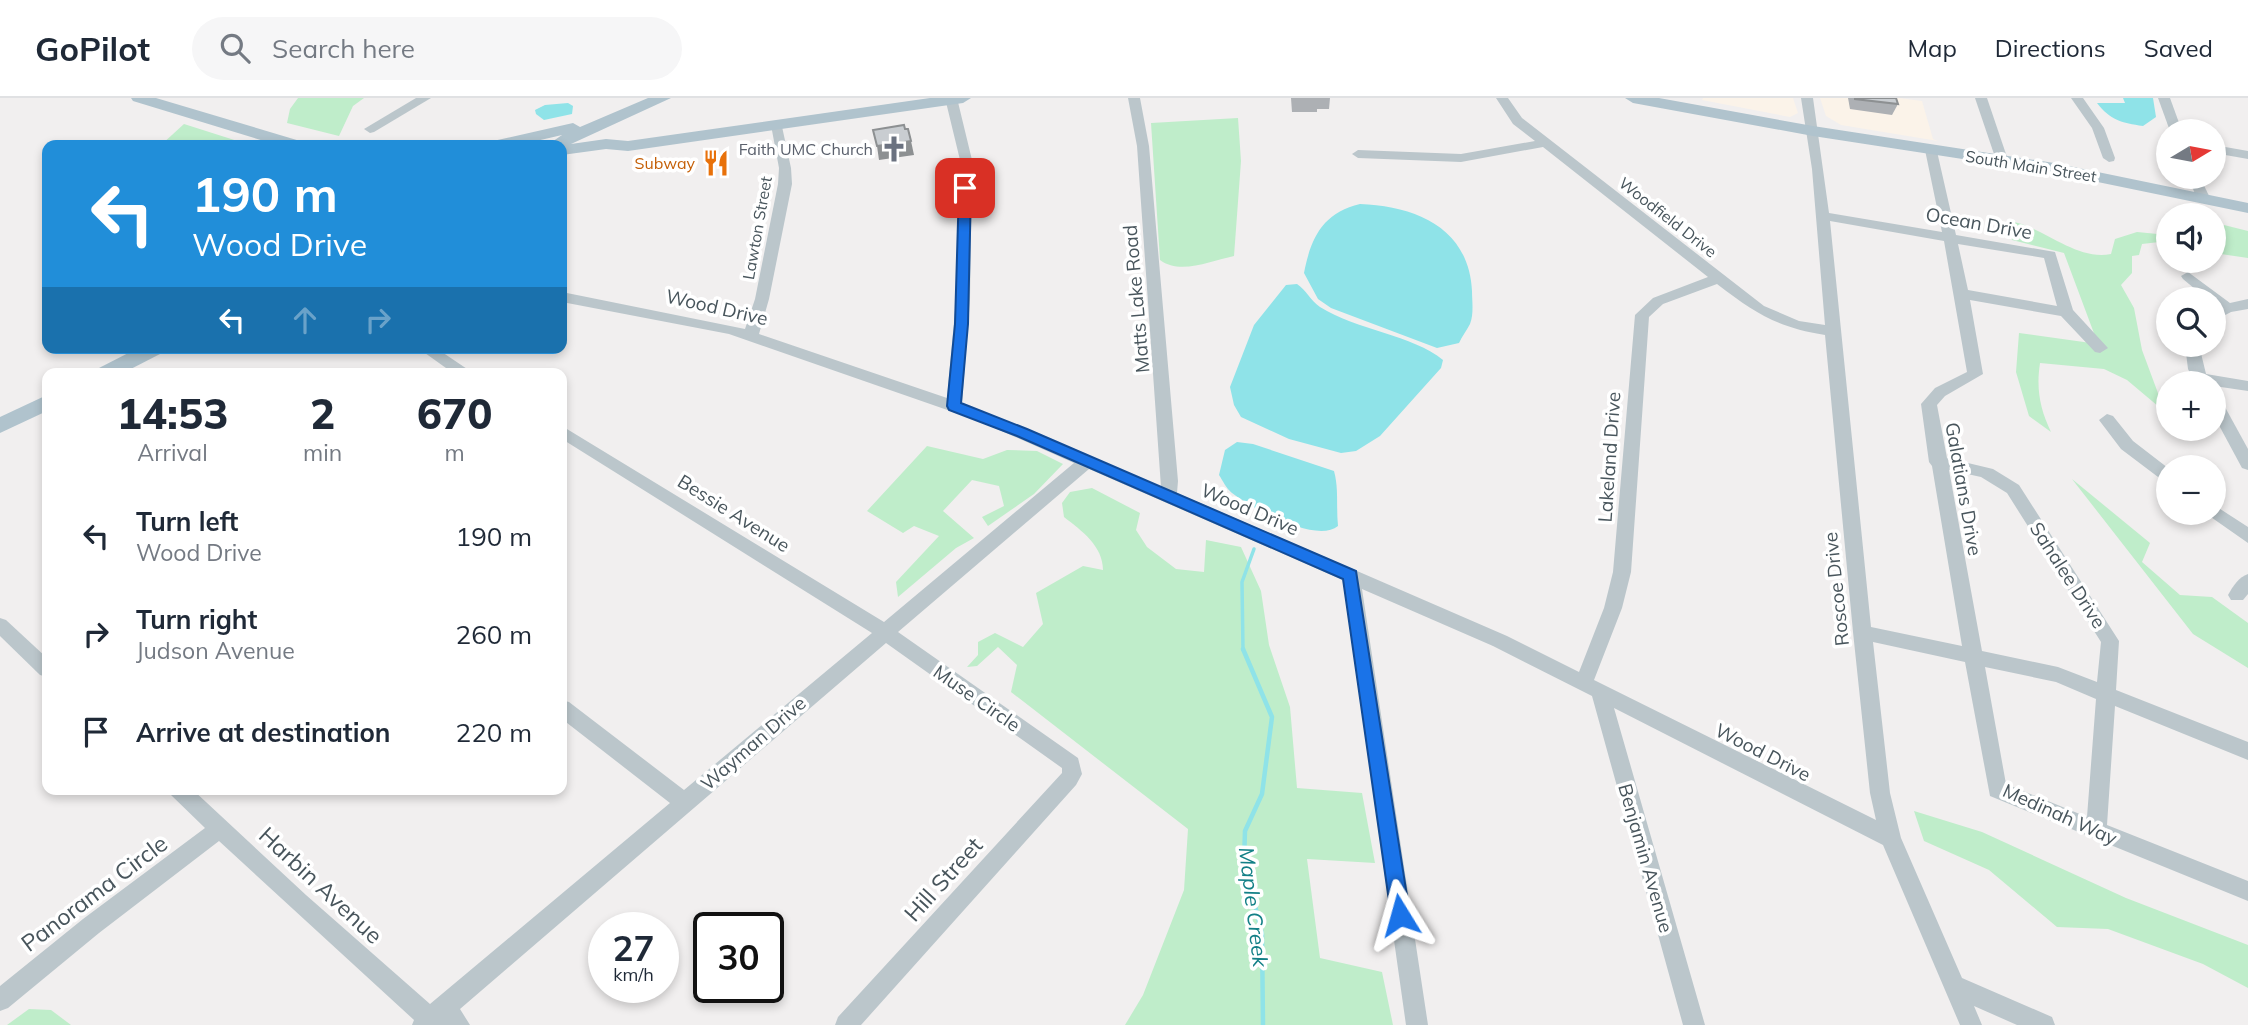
<!DOCTYPE html>
<html lang="en">
<head>
<meta charset="utf-8">
<style>
  body { margin:0; font-family:Mulish,sans-serif; background:#f6f6f7; color:#1f2937; height:100vh; display:flex; flex-direction:column; font-size:26px; white-space:nowrap }
  * { box-sizing:border-box; margin:0 }
  p { font-size:23px; color:#747a83 }
  .icon { flex:none; width:38px; height:38px; fill:none; stroke:currentColor; stroke-width:2; stroke-linecap:round; stroke-linejoin:round }
  .map { position:relative; flex:1; overflow:hidden }
  .panel { position:absolute; left:42px; top:270px; width:525px; height:427px; display:flex; flex-direction:column; background:#fff; border-radius:14px; box-shadow:0 4px 10px #0003 }
  .panel>* { flex:none }
  .guide { position:absolute; left:42px; top:42px; width:525px; height:214px; border-radius:14px; box-shadow:0 4px 10px #0003; background:#218ed9; color:#fff; overflow:hidden }
  .needle { width:46px; rotate:80deg }
  .controls { position:absolute; left:2156px; top:21px; display:grid; gap:14px }
  .controls a { display:grid; place-items:center; width:70px; height:70px; border-radius:50%; background:#fff; box-shadow:0 4px 10px #0003; font-size:35px }
  .speed { position:absolute; left:588px; top:814px; display:flex; gap:14px; font-size:35px; font-weight:700; text-align:center }
  .speed>* { display:grid; place-content:center; width:91px; height:91px; border-radius:50%; background:#fff; box-shadow:0 4px 10px #0003; line-height:1 }
  .speed small { font-size:18px; font-weight:400 }
  .speed .limit { border:4px solid #111; border-radius:10px; background:#fff; color:#111 }
  .pin { position:absolute; display:grid; place-items:center; width:60px; height:60px; color:#fff; margin:-30px; border-radius:14px; box-shadow:0 4px 10px #0006 }
  .me { position:absolute; width:77px; margin:-38px; rotate:352deg; stroke-linejoin:round; filter:drop-shadow(0 0 5px #0008) }
  .turn { display:flex; align-items:center; gap:24px; height:147px; padding:0 35px; font-size:32px }
  .turn .icon { width:91px; height:91px; stroke-width:2.5 }
  .turn b { display:block; font-size:49px; line-height:60px }
  .lanes { display:flex; align-items:center; height:66px; padding:0 35px; background:#0003; justify-content:center; gap:35px; direction:ltr }
  .lanes .off { opacity:.35 }
  .eta { display:flex; justify-content:space-evenly; align-items:center; height:119px; text-align:center }
  .eta b { font-size:42px; font-weight:800; line-height:49px }
  ul { padding:0; list-style:none }
  li { display:flex; align-items:center; gap:21px; height:98px; padding:0 35px }
  li div { flex:1 }
  li b { display:block; font-size:26px }
  li em { font-style:normal }
  header { display:flex; align-items:center; gap:42px; box-sizing:border-box; height:98px; padding:0 35px; background:#fff; border-bottom:2px solid #e0e1e3 }
  header strong { font-size:33px }
  nav { display:flex; gap:38px; margin-inline-start:auto; font-size:24px }
  .search { width:490px; height:63px; background:#f6f6f7; display:flex; align-items:center; gap:18px; box-sizing:border-box; padding:0 24px; border-radius:38px; color:#747a83; font-size:26px }
  .map>svg:first-child { display:block }
  .commercial { fill:#fbf3e9 }
  .green { fill:#bfedca }
  .water { fill:#8fe3e8 }
  .lines { fill:none; stroke-linecap:round; stroke-linejoin:round }
  .stream-far1 { stroke:#8fe3e8; stroke-width:3.5 }
  .stream { stroke:#8fe3e8; stroke-width:4.5 }
  .minor { fill:#bbc6cb; fill-rule:evenodd }
  .major { fill:#b0c3cd; fill-rule:evenodd }
  .wall { fill:#adb0b4 }
  .shaded-wall { fill:#8d9092 }
  .building { fill:#c9cdd1; stroke:#8d9092; stroke-width:2 }
  .route { fill:#1a73e8; stroke:#114b97; stroke-width:2 }
  .labels { text-anchor:middle; dominant-baseline:central; stroke-width:7; stroke-linejoin:round; paint-order:stroke }
  .far-worship-label { font-size:16px; fill:#5b616d; stroke:#fff; text-anchor:end }
  .far-food-label { font-size:16px; fill:#c56008; stroke:#fff; text-anchor:end }
  .far-street-label { font-size:16px; fill:#48555c; stroke:#fff }
  .street-label { font-size:19px; fill:#48555c; stroke:#fff }
  .water-label { font-size:21px; font-style:italic; fill:#138087; stroke:#fff }
  .near-street-label { font-size:23px; fill:#48555c; stroke:#fff }
</style>
</head>
<body>
<header>
<strong>GoPilot</strong>
<div class="search"><svg class="icon" aria-label="search" viewBox="0 0 24 24"><circle cx="10" cy="10" r="6"/><path d="M15 15l6 6"/></svg>Search here</div>
<nav><a>Map</a><a>Directions</a><a>Saved</a></nav>
</header>
<div class="map">
<svg width="2248" height="927" viewBox="0 0 2248 927">
  <rect width="100%" height="100%" fill="#f1efef"/>
  <g class="commercial">
    <polygon points="1703,0 1793,0 1798,15 1790,19 1702,2"/>
    <polygon points="1820,0 1899,0 1922,3 1933,41 1938,43 1841,27 1826,18"/>
  </g>
  <g class="green">
    <polygon points="298,0 364,0 353,8 339,38 287,25 290,11"/>
    <path d="M1238 20 1241 63 1234 158C1211 163 1180 177 1160 162L1151 25Z"/>
    <polygon points="184,26 250,47 161,47"/>
    <path d="M2009 123C2043 128 2075 163 2111 156L2115 141 2137 134 2168 137V143L2142 146 2139 157 2132 158V175L2121 187 2134 210 2142 252 2165 314 2127 282 2104 271 2040 265C2036 291 2040 311 2051 334L2029 318 2016 274 2019 235 2098 246 2064 155 2012 142Z"/>
    <polygon points="2224,127 2248,133 2248,160 2214,155 2214,141"/>
    <polygon points="927,348 983,361 1007,352 1037,353 1063,366 1034,396 988,428 982,419 1004,408 999,388 972,382 943,413 974,440 956,450 898,499 896,484 939,438 914,428 903,435 867,413"/>
    <polygon points="2072,381 2150,445 2142,464 2180,497 2212,499 2248,525 2248,570 2193,536"/>
    <path d="M1092 390 1140 415 1136 432 1147 449 1176 471 1204 474 1206 442 1241 449 1261 493 1269 547 1290 609 1297 690 1362 695 1375 765 1307 761 1320 860 1382 874 1393 927H1125L1143 897 1184 792 1188 731 1011 594 1017 567 998 549 977 568 967 569 978 557V544L995 535 1023 549 1043 526 1036 495 1083 468 1103 472C1103 448 1082 433 1064 419L1062 405 1070 394Z"/>
    <polygon points="1914,713 1982,734 2126,800 2248,847 2248,890 2203,866 2108,831 2057,829 1989,772 1924,743"/>
    <polygon points="29,911 51,912 71,927 7,927"/>
  </g>
  <g class="water">
    <path d="M2123 0H2153L2156 19 2143 28C2122 25 2110 22 2097 5H2125Z"/>
    <polygon points="568,5 573,8 572,16 544,22 536,16 535,12 545,7"/>
    <path d="M1360 106C1416 108 1469 130 1472 193 1472 203 1474 216 1470 226 1467 232 1462 238 1459 245L1437 250 1331 210 1318 201 1304 175C1311 139 1323 115 1360 106Z"/>
    <path d="M1297 186C1306 192 1311 203 1320 209 1356 232 1413 237 1443 262L1441 270 1380 338 1356 353 1341 355 1289 341 1241 319 1234 307 1230 289 1254 227 1286 187Z"/>
    <path d="M1237 344 1253 346 1334 373C1339 391 1336 409 1338 428 1316 446 1252 410 1232 395 1226 390 1223 383 1219 377L1225 352Z"/>
  </g>
  <g class="lines">
    <polyline class="stream-far1" points="1243,552 1242,484 1254,451"/>
    <polyline class="stream" points="1243,551 1272,619 1262,696 1245,733 1244,763 1262,836 1263,927"/>
    <g class="minor">
      <polygon points="416,0 431,0 374,34 370,35 364,31"/>
      <path d="M945 0H957L972 62 970 202 962 305 1161 389 1137 48 1128 0H1140L1149 48 1178 383 1177 395 1507 538 1579 574 1604 510 1613 474 1635 217 1653 200 1708 179 1543 49 1461 64 1358 60 1352 56 1358 52 1461 56 1535 43 1513 26 1496 0H1508L1522 20 1764 208 1799 223 1825 227 1812 71 1801 0H1813L1829 115 1942 134 1925 52 1931 48 1936 49 1956 137 2055 154 2073 212 2108 250 2100 255 2095 254 2061 218 1970 202 1983 276 1945 298 1937 307 1947 360 1993 371 2019 387 2119 543 2116 592 2248 644V662L2115 608 2107 727 2248 783V803L1990 698 1965 564 1873 544 1890 695 1901 740 1962 880 2052 919 2055 927H2017L1974 908 1982 927H1960L1883 747 1614 610 1705 927H1683L1592 598 1493 548 1362 491 1428 927H1406L1343 482 1089 371 898 534 1078 660 1082 676 1076 687 861 927H835L838 919 1062 675V670L886 545 460 911 470 927H412L414 922 219 743 99 835 8 910 0 913V888L83 821 205 730 171 697 168 691H192L306 797 430 906 670 705 562 621V602L569 604 684 692 872 535 562 341V328L884 524 1074 365 979 323 729 236 562 204V194L745 231 755 201 778 86 779 70 771 27 777 23 781 24 791 70 792 86 769 201 759 236 947 300 956 202 960 62ZM1830 123 1944 143 1967 274 1935 290 1921 306 1929 364 1932 368 1962 548 1871 529ZM1958 146 2044 160 2057 208 1968 192ZM1717 186C1756 216 1777 229 1825 237L1853 534 1870 695 1876 722 1594 582 1622 510 1631 474 1649 219 1663 206ZM1949 372 1981 379 2007 395 2101 544 2097 584 2058 569 1982 553ZM1985 569 2056 584 2096 601 2087 719 2006 686Z"/>
      <polygon points="1975,0 1987,0 2008,62 2007,65 2002,66 1996,62"/>
      <polygon points="2071,0 2083,0 2104,30 2115,60 2114,63 2109,64 2103,60 2092,30"/>
      <polygon points="2158,0 2170,0 2182,33 2170,33"/>
      <polygon points="2214,47 2248,53 2248,61 2214,55"/>
      <polygon points="2188,79 2200,79 2210,100 2208,103 2198,103"/>
      <polygon points="2188,174 2230,205 2248,201 2248,211 2231,214 2214,223 2214,212 2217,209 2214,201 2207,201 2183,181 2181,178"/>
      <polygon points="2185,247 2199,247 2206,276 2248,283 2248,293 2214,288 2214,285 2195,285 2188,271"/>
      <polygon points="418,250 436,250 473,275 453,275"/>
      <polygon points="2214,299 2220,300 2248,351 2248,372 2242,370 2214,318"/>
      <polygon points="2107,316 2113,318 2133,343 2168,370 2168,384 2162,382 2121,351 2099,322"/>
      <polygon points="2214,407 2248,429 2248,445 2208,417 2207,415 2214,415"/>
      <path d="M2248 476V496L2243 502H2231L2228 497C2233 488 2239 479 2248 476Z"/>
      <polygon points="0,520 6,522 47,560 47,579 40,577 0,538"/>
    </g>
    <g class="major">
      <polygon points="131,0 156,0 300,43 302,47 277,47 133,3"/>
      <polygon points="648,0 671,0 571,46 606,41 628,43 930,0 971,0 963,5 628,53 606,51 562,57 562,47 549,46 562,37 519,47 491,47 493,43 573,25 580,29"/>
      <polygon points="1625,0 1659,0 1813,28 2054,65 2248,105 2248,115 2054,75 1813,38 1633,5"/>
      <polygon points="138,250 165,250 162,255 123,275 96,275 99,270"/>
      <polygon points="47,297 47,313 0,335 0,319"/>
    </g>
  </g>
  <g class="wall">
    <polygon points="1291,0 1330,0 1329,11 1317,11 1317,14 1292,14"/>
    <polygon points="1848,0 1896,0 1898,6 1892,17 1850,11"/>
  </g>
  <polygon class="shaded-wall" points="911,43 914,57 879,62 877,48"/>
  <g class="building">
    <polygon points="1855,0 1896,0 1898,6 1855,1"/>
    <polygon points="904,27 905,31 908,31 911,43 877,48 873,32"/>
  </g>
  <polygon class="route" points="965,86 971,90 968,226 961,305 1027,331 1356,473 1410,817 1407,823 1400,826 1393,823 1391,817 1343,481 1017,338 949,312 947,308 955,226 959,90"/>
  <defs>
    <g id="church-bare" transform="scale(2.1)"><path d="M-1.2-6h2.4v3.5h3.3v2.4h-3.3V6h-2.4V-.1h-3.3v-2.4h3.3Z" fill="#6b7280" stroke="#fff" stroke-width="2.5" paint-order="stroke"/></g>
    <g id="restaurant-bare" transform="scale(2.1)"><path d="M-5-6h1v4h1v-4h1v4h1v-4h1v5L-1.5 .5V6h-2V.5L-5-1ZM5-6V6H3V1.5H1.5Q1.5-4 5-6Z" fill="#e8710a" stroke="#fff" stroke-width="2.5" paint-order="stroke"/></g>
  </defs>
  <g fill-rule="evenodd">
    <use href="#church-bare" x="894" y="51"/>
    <use href="#restaurant-bare" x="716" y="65"/>
  </g>
  <g class="labels">
    <g class="far-worship-label">
      <text x="873" y="51">Faith UMC Church</text>
    </g>
    <g class="far-food-label">
      <text x="695" y="65">Subway</text>
    </g>
    <g class="far-street-label">
      <text transform="translate(2031 68) rotate(9)">South Main Street</text>
      <text transform="translate(1668 119) rotate(38)">Woodfield Drive</text>
      <text transform="translate(757 130) rotate(-80)">Lawton Street</text>
    </g>
    <g class="street-label">
      <text transform="translate(1979 125) rotate(10)">Ocean Drive</text>
      <text transform="translate(1136 201) rotate(-95)">Matts Lake Road</text>
      <text transform="translate(717 209) rotate(13)">Wood Drive</text>
      <text transform="translate(1609 359) rotate(-86)">Lakeland Drive</text>
      <text transform="translate(1964 391) rotate(80)">Galatians Drive</text>
      <text transform="translate(1250 411) rotate(23)">Wood Drive</text>
      <text transform="translate(734 415) rotate(32)">Bessie Avenue</text>
      <text transform="translate(2068 477) rotate(57)">Sahalee Drive</text>
      <text transform="translate(1836 491) rotate(-96)">Roscoe Drive</text>
      <text transform="translate(977 600) rotate(35)">Muse Circle</text>
      <text transform="translate(753 645) rotate(-41)">Wayman Drive</text>
      <text transform="translate(1763 654) rotate(27)">Wood Drive</text>
      <text transform="translate(2060 716) rotate(24)">Medinah Way</text>
      <text transform="translate(1646 760) rotate(74)">Benjamin Avenue</text>
    </g>
    <g class="water-label">
      <text transform="translate(1254 809) rotate(83)">Maple Creek</text>
    </g>
    <g class="near-street-label">
      <text transform="translate(943 781) rotate(-48)">Hill Street</text>
      <text transform="translate(321 787) rotate(43)">Harbin Avenue</text>
      <text transform="translate(94 795) rotate(-37)">Panorama Circle</text>
    </g>
  </g>
</svg>
<div class="controls">
<a><svg class="needle" viewBox="-14 -14 28 28"><path d="M0-13l5 13h-10z" fill="#e53935"/><path d="M0 13l5-13h-10z" fill="#747a83"/></svg></a>
<a><svg class="icon" aria-label="sound" viewBox="0 0 24 24"><path d="M4 9h4l5-4v14l-5-4H4zM17 9q2 3 0 6"/></svg></a>
<a><svg class="icon" aria-label="search" viewBox="0 0 24 24"><circle cx="10" cy="10" r="6"/><path d="M15 15l6 6"/></svg></a>
<a>+</a>
<a>−</a>
</div>
<div class="speed"><div>27<small>km/h</small></div><div class="limit">30</div></div>
<div class="pin" style="left:965px;top:90px;background:#d93025"><svg class="icon" aria-label="arrive" viewBox="0 0 24 24"><path d="M6 21V4h12l-3 4 3 4H6"/></svg></div>
<svg class="me" style="left:1400px;top:817px" viewBox="-20 -20 40 40"><path d="M0-17L14 15 0 8-14 15z" fill="#1a73e8" stroke="#fff" stroke-width="4"/></svg>
<div class="guide">
<div class="turn"><svg class="icon" aria-label="left" viewBox="0 0 24 24"><path d="M17 20v-9H6M10 6l-5 5 5 5"/></svg><div><b>190 m</b>Wood Drive</div></div>
<div class="lanes"><svg class="icon" aria-label="left" viewBox="0 0 24 24"><path d="M17 20v-9H6M10 6l-5 5 5 5"/></svg><svg class="icon off" aria-label="ahead" viewBox="0 0 24 24"><path d="M12 20V5M6 11l6-6 6 6"/></svg><svg class="icon off" aria-label="right" viewBox="0 0 24 24"><path d="M7 20v-9h11M14 6l5 5-5 5"/></svg></div>
</div>
<section class="panel">
<div class="eta">
<div><b>14:53</b><p>Arrival</p></div>
<div><b>2</b><p>min</p></div>
<div><b>670</b><p>m</p></div>
</div>
<ul>
<li><svg class="icon" aria-label="left" viewBox="0 0 24 24"><path d="M17 20v-9H6M10 6l-5 5 5 5"/></svg><div><b>Turn left</b><p>Wood Drive</p></div><em>190 m</em></li>
<li><svg class="icon" aria-label="right" viewBox="0 0 24 24"><path d="M7 20v-9h11M14 6l5 5-5 5"/></svg><div><b>Turn right</b><p>Judson Avenue</p></div><em>260 m</em></li>
<li><svg class="icon" aria-label="arrive" viewBox="0 0 24 24"><path d="M6 21V4h12l-3 4 3 4H6"/></svg><div><b>Arrive at destination</b></div><em>220 m</em></li>
</ul>
</section>
</div>
</body>
</html>
